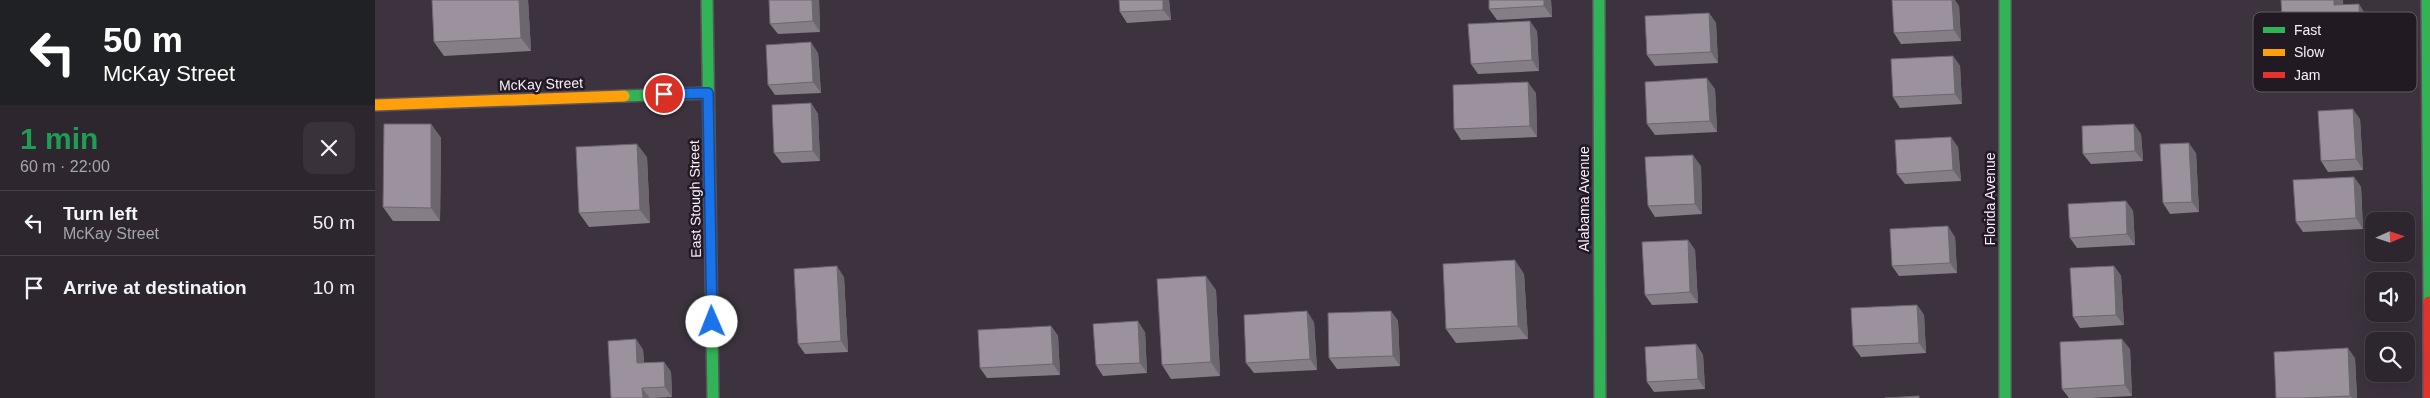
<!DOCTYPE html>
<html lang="en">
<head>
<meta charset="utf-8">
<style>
  body { margin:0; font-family:Helvetica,sans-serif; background:#39323b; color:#f1f3f6; height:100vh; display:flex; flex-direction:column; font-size:19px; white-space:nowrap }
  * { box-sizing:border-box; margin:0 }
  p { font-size:16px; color:#a7a5aa }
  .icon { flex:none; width:28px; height:28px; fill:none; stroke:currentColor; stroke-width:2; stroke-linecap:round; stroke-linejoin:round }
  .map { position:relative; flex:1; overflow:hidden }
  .panel { display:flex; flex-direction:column; background:#2d262f; width:375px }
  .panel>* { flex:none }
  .hud { background:#202124; color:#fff; overflow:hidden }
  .needle { width:32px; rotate:87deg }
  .tools { position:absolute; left:1990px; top:212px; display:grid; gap:10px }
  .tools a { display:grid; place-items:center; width:50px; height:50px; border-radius:10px; background:#2d262f; box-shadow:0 5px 20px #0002,0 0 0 1px #48434b; font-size:25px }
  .pin { position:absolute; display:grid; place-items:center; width:42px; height:42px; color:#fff; margin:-21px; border:2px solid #fff; border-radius:50%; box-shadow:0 1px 5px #0007 }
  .me { position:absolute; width:55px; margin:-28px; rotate:359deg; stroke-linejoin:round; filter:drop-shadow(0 0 4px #0008) }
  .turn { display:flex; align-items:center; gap:18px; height:105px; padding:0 20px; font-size:22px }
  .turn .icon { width:65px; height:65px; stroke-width:2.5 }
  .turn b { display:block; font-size:35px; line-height:42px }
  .round { display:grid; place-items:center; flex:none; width:52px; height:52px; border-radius:10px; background:#39323b }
  .headline { display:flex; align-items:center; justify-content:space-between; height:85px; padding:0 20px }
  h1 { font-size:30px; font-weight:600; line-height:38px; color:#1e9e55 }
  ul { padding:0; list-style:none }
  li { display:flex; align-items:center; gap:15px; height:65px; padding:0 20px; border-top:1px solid #48434b }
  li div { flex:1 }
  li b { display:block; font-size:19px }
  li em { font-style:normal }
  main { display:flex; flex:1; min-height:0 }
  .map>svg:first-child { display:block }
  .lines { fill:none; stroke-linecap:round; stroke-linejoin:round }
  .fast-casing { stroke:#5b525d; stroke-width:14 }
  .slow-casing { stroke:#5b525d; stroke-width:14 }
  .jam-casing { stroke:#5b525d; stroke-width:14 }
  .fast { stroke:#30b455; stroke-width:11 }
  .slow { stroke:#ff9f0a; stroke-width:11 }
  .jam { stroke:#e5322d; stroke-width:11 }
  .wall { fill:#857e87 }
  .shaded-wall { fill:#6c666e }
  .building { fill:#9b929d; stroke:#6c666e }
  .route-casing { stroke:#114b97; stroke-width:12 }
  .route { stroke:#1a73e8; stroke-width:9 }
  .labels { text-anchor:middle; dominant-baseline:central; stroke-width:5; stroke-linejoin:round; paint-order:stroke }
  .street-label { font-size:14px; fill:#fbeffd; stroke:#211a23 }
  .key { fill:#211a23; stroke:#625a64; stroke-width:1 }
  .key-label { font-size:14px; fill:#fbeffd }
</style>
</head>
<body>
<main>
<section class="panel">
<div class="hud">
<div class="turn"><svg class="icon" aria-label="left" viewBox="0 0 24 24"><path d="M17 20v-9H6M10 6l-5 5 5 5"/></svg><div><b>50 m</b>McKay Street</div></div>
</div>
<div class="headline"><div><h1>1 min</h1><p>60 m · 22:00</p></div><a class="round"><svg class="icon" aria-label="close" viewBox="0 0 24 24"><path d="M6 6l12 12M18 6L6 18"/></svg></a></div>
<ul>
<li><svg class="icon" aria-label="left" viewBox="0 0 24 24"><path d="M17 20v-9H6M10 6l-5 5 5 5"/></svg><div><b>Turn left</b><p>McKay Street</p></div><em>50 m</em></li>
<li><svg class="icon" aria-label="arrive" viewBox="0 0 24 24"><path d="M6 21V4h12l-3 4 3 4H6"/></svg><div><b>Arrive at destination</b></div><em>10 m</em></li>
</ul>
</section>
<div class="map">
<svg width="2055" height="398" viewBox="0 0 2055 398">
  <rect width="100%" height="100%" fill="#3c333f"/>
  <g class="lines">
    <g class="fast-casing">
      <g id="fast">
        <polyline points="332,0 338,398"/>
        <polyline points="1224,0 1225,398"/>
        <polyline points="1630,0 1630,398"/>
        <polyline points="2052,0 2054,302"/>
        <polyline points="249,96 333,93"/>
      </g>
    </g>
    <g class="slow-casing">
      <polyline id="slow" points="0,105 249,96"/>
    </g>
    <g class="jam-casing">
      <polyline id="jam" points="2054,302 2054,398"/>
    </g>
    <use href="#fast" class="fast"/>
    <use href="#slow" class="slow"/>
    <use href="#jam" class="jam"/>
  </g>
  <g class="wall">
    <polygon points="57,0 153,0 156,51 69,56 59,42"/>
    <polygon points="444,0 445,32 403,34 395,24"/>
    <polygon points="794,0 796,20 752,23 745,12"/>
    <polygon points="1114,0 1176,0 1177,17 1122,20 1114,9"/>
    <polygon points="1968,5 1993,18 1996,62 1918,66 1909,53"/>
    <polygon points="1584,6 1586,41 1526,44 1519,33"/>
    <polygon points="1334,13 1341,23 1343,63 1280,66 1272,55"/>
    <polygon points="1162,31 1164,71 1103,74 1096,64"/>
    <polygon points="443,53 446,93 400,95 393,85"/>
    <polygon points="1578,56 1585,66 1587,104 1525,108 1518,97"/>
    <polygon points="1340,89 1342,132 1280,135 1272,124"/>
    <polygon points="1161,93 1162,137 1086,140 1079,129"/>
    <polygon points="436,103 443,114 445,161 407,163 399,153"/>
    <polygon points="1985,119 1988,170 1953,172 1946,161"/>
    <polygon points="56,124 66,138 65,221 18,221 8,207"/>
    <polygon points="1766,134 1768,161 1716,164 1708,154"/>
    <polygon points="1583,147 1586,181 1530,184 1522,174"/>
    <polygon points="1821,153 1824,212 1795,214 1788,203"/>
    <polygon points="272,157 275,223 214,227 204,213"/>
    <polygon points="1326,166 1327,214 1280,217 1273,206"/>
    <polygon points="1979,177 1986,187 1988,229 1928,232 1921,222"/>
    <polygon points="1751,201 1758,211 1760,245 1702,248 1695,238"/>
    <polygon points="1580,237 1582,273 1524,276 1517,266"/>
    <polygon points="1313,240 1320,250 1323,303 1277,305 1270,295"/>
    <polygon points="1739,266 1746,276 1749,325 1705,328 1698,317"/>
    <polygon points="1149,274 1153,339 1081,343 1071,329"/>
    <polygon points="469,277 473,352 430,354 423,344"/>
    <polygon points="841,290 845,376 796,379 787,365"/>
    <polygon points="1542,305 1549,315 1551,353 1486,357 1478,346"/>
    <polygon points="1016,311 1023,321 1025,366 962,369 954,358"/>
    <polygon points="939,322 942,370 879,373 871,363"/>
    <polygon points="676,326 683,336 685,375 612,378 605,368"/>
    <polygon points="770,332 772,373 728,376 721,365"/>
    <polygon points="261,339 268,350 269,363 289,362 296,372 297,397 278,398 236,398"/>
    <polygon points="1321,344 1328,355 1330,389 1279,392 1272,382"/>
    <polygon points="1755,349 1757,396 1716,398 1694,398 1687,389"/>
    <polygon points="1980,358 1982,398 1901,398"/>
  </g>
  <g class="shaded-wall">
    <polygon points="144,0 153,0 156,51 146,38"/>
    <polygon points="437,0 444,0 445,32 438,21"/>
    <polygon points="788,0 794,0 796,20 788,10"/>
    <polygon points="1169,0 1176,0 1177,17 1169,6"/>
    <polygon points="1577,0 1580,0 1584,6 1586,41 1579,30"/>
    <polygon points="1959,0 1968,0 1969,19 1959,5"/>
    <polygon points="1984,4 1993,18 1996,62 1986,49"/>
    <polygon points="1334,13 1341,23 1343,63 1336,52"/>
    <polygon points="1155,21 1162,31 1164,71 1157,60"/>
    <polygon points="436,42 443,53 446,93 438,82"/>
    <polygon points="1578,56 1585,66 1587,104 1580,94"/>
    <polygon points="1332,78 1340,89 1342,132 1335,121"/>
    <polygon points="1153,82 1161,93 1162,137 1155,126"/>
    <polygon points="436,103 443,114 445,161 438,151"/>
    <polygon points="1978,109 1985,119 1988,170 1981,159"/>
    <polygon points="56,124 66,138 65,221 56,208"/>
    <polygon points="1759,124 1766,134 1768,161 1760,151"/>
    <polygon points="1576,137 1583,147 1586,181 1578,170"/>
    <polygon points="1814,143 1821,153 1824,212 1817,202"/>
    <polygon points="262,144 272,157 275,223 265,210"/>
    <polygon points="1318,155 1326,166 1327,214 1320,204"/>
    <polygon points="1979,177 1986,187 1988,229 1981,218"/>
    <polygon points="1751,201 1758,211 1760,245 1752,234"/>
    <polygon points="1573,226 1580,237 1582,273 1575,263"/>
    <polygon points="1313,240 1320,250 1323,303 1315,292"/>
    <polygon points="1140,260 1149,274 1153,339 1143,326"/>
    <polygon points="462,266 469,277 473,352 466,341"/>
    <polygon points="1739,266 1746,276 1749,325 1741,315"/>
    <polygon points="831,276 841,290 845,376 836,362"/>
    <polygon points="1542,305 1549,315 1551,353 1544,343"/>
    <polygon points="932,311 939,322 942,370 935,359"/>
    <polygon points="1016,311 1023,321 1025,366 1018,356"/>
    <polygon points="763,321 770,332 772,373 765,363"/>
    <polygon points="676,326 683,336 685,375 678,364"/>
    <polygon points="261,339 268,350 270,374 262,363"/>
    <polygon points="1747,339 1755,349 1757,396 1750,385"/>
    <polygon points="1321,344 1328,355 1330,389 1323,379"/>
    <polygon points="1973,348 1980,358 1982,398 1977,398 1975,396"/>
    <polygon points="289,362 296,372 297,397 290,387"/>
    <polygon points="267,388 275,398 268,398"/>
  </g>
  <g class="building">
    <polygon points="57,0 144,0 146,38 59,42"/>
    <polygon points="394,0 437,0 438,21 395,24"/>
    <polygon points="744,0 788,0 788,10 745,12"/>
    <polygon points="1114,0 1169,0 1169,6 1114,9"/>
    <polygon points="1517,0 1577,0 1579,30 1519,33"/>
    <polygon points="1906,0 1959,0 1959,5 1984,4 1986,49 1909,53"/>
    <polygon points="1334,13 1336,52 1272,55 1270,16"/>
    <polygon points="1155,21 1157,60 1096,64 1093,24"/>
    <polygon points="436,42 438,82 393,85 391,45"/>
    <polygon points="1578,56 1580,94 1518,97 1516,59"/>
    <polygon points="1332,78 1335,121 1272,124 1270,82"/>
    <polygon points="1153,82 1155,126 1079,129 1078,85"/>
    <polygon points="436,103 438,151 399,153 397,105"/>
    <polygon points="1978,109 1981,159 1946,161 1943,111"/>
    <polygon points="9,124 56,124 56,208 8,207"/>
    <polygon points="1759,124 1760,151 1708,154 1707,126"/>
    <polygon points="1576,137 1578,170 1522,174 1520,140"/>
    <polygon points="1814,143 1817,202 1788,203 1785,144"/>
    <polygon points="262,144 265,210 204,213 201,147"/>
    <polygon points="1318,155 1320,204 1273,206 1270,157"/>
    <polygon points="1979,177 1981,218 1921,222 1918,180"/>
    <polygon points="1751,201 1752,234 1695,238 1693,204"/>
    <polygon points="1573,226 1575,263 1517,266 1515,229"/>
    <polygon points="1313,240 1315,292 1270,295 1267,242"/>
    <polygon points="1140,260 1143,326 1071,329 1068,264"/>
    <polygon points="462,266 466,341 423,344 419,269"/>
    <polygon points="1739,266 1741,315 1698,317 1695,268"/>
    <polygon points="831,276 836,362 787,365 782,279"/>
    <polygon points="1542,305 1544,343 1478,346 1476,308"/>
    <polygon points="932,311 935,359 871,363 869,315"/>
    <polygon points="1016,311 1018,356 954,358 953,313"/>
    <polygon points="763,321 765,363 721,365 718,324"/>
    <polygon points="676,326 678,364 605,368 603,330"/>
    <polygon points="261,339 262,363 289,362 290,387 267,388 268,398 236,398 233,341"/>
    <polygon points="1747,339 1750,385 1687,389 1685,342"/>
    <polygon points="1321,344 1323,379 1272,382 1270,347"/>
    <polygon points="1973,348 1975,396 1929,398 1901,398 1899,352"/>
    <polygon points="1544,396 1544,398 1510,398"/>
  </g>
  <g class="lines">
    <g class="route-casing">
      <polyline id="route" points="289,94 333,93 337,322"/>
    </g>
    <use href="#route" class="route"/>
  </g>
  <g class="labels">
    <g class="street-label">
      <text transform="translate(166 84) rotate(-2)">McKay Street</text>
      <text transform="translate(320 199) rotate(-91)">East Stough Street</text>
      <text transform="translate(1209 199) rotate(-90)">Alabama Avenue</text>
      <text transform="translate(1615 199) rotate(-90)">Florida Avenue</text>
    </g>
  </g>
  <rect x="1878" y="12" width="164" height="80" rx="8" class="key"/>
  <rect x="1888" y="27" width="22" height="6" fill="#30b455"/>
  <rect x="1888" y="49" width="22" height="7" fill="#ff9f0a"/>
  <rect x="1888" y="72" width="22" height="6" fill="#e5322d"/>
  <g class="key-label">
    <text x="1919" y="35">Fast</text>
    <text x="1919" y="57">Slow</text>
    <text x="1919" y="80">Jam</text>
  </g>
</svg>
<div class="tools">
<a><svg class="needle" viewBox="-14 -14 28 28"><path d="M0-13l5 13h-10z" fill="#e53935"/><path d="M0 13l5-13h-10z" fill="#a7a5aa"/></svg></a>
<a><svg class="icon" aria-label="sound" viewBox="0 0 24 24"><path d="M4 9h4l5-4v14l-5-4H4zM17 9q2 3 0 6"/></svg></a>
<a><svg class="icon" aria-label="search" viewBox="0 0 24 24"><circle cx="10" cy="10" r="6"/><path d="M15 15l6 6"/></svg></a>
</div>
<div class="pin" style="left:289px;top:94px;background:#d93025"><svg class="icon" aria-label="arrive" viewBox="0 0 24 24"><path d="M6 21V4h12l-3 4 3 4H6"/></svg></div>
<svg class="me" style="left:337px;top:322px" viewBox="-20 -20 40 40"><circle r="19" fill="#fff"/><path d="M0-13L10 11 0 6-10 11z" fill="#1a73e8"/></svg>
</div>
</main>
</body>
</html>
